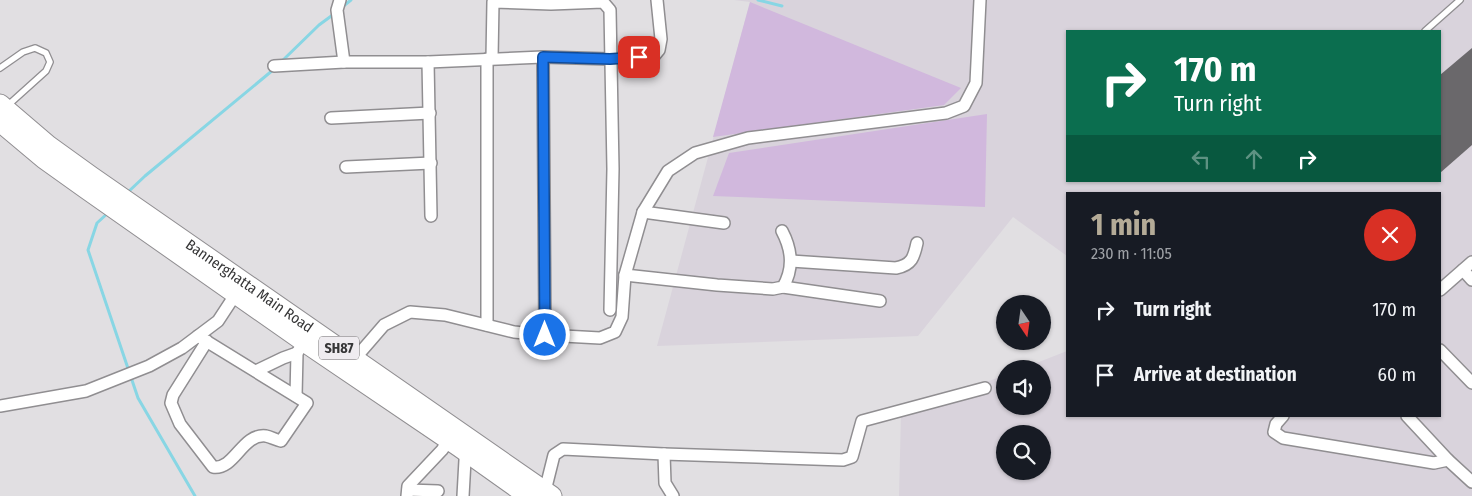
<!DOCTYPE html>
<html lang="en">
<head>
<meta charset="utf-8">
<style>
  body { margin:0; font-family:"Fira Sans Condensed",sans-serif; background:#20242c; color:#f1f3f6; height:100vh; display:flex; flex-direction:column; font-size:19px; white-space:nowrap }
  * { box-sizing:border-box; margin:0 }
  p { font-size:16px; color:#9ea1a6 }
  .icon { flex:none; width:28px; height:28px; fill:none; stroke:currentColor; stroke-width:2; stroke-linecap:round; stroke-linejoin:round }
  .map { position:relative; flex:1; overflow:hidden }
  .panel { position:absolute; left:1066px; top:192px; width:375px; height:225px; display:flex; flex-direction:column; background:#171b24; border-radius:0px; box-shadow:0 1px 4px #0004 }
  .panel>* { flex:none }
  .guide { position:absolute; left:1066px; top:30px; width:375px; height:152px; border-radius:0px; box-shadow:0 1px 4px #0004; background:#0b6e4f; color:#fff; overflow:hidden }
  .needle { width:32px; rotate:167deg }
  .controls { position:absolute; left:996px; top:295px; display:grid; gap:10px }
  .controls a { display:grid; place-items:center; width:55px; height:55px; border-radius:50%; background:#171b24; box-shadow:0 1px 4px #0004; font-size:25px }
  .pin { position:absolute; display:grid; place-items:center; width:42px; height:42px; color:#fff; margin:-21px; border-radius:10px; box-shadow:0 2px 8px #0006 }
  .me { position:absolute; width:55px; margin:-28px; rotate:0deg; stroke-linejoin:round; filter:drop-shadow(0 0 4px #0008) }
  .turn { display:flex; align-items:center; gap:18px; height:105px; padding:0 25px; font-size:22px }
  .turn .icon { width:65px; height:65px; stroke-width:2.5 }
  .turn b { display:block; font-size:35px; line-height:42px }
  .lanes { display:flex; align-items:center; height:48px; padding:0 25px; background:#0003; justify-content:center; gap:25px; direction:ltr }
  .lanes .off { opacity:.35 }
  .round { display:grid; place-items:center; flex:none; width:52px; height:52px; border-radius:26px; background:#20242c }
  .overview { display:flex; align-items:center; justify-content:space-between; height:85px; padding:0 25px }
  h1 { font-size:30px; font-weight:700; line-height:38px; color:#b4ab97 }
  ul { padding:0; list-style:none }
  li { display:flex; align-items:center; gap:15px; height:65px; padding:0 25px }
  li div { flex:1 }
  li b { display:block; font-size:19px }
  li em { font-style:normal }
  .map>svg:first-child { display:block }
  .built { fill:#d9d3dc; fill-rule:evenodd }
  .green { fill:#d1b8dd }
  .lines { fill:none; stroke-linecap:round; stroke-linejoin:round }
  .stream { stroke:#88d6e4; stroke-width:3 }
  .building { fill:#6a686b }
  .service-casing { stroke:#908e91; stroke-width:8 }
  .minor-casing { stroke:#908e91; stroke-width:14 }
  .primary-casing { stroke:#908e91; stroke-width:21 }
  .service { stroke:#fff; stroke-width:5.5 }
  .minor { stroke:#fff; stroke-width:11 }
  .primary { stroke:#fff; stroke-width:19 }
  .route-casing { stroke:#114b97; stroke-width:12 }
  .route { stroke:#1a73e8; stroke-width:9 }
  .labels { text-anchor:middle; dominant-baseline:central; stroke-width:5; stroke-linejoin:round; paint-order:stroke }
  .shield { fill:#efecf0; stroke:#6e6d6e; stroke-width:1 }
  .shield-label { font-size:14px; font-weight:bold; fill:#363637 }
  .street-label { font-size:15px; fill:#363637; stroke:#efecf0 }
</style>
</head>
<body>
<div class="map">
<svg width="1472" height="496" viewBox="0 0 1472 496">
  <rect width="100%" height="100%" fill="#e1dfe2"/>
  <path class="built" d="M734 0H1472V496H899L901 414 1005 375V406H1042V369H1021L1067 351 1068 416H1440V194H1068L1067 256 1013 217 918 336 657 346 750 2ZM1068 31H1440V181H1068ZM1005 434H1042V471H1005Z"/>
  <g class="green">
    <polygon points="750,2 961,88 944,105 713,137"/>
    <polygon points="987,114 985,207 713,196 729,153"/>
  </g>
  <g class="lines">
    <g class="stream">
      <polyline points="758,0 782,6"/>
      <polyline points="341,8 351,0"/>
      <polyline points="281,62 319,25 334,14"/>
      <polyline points="127,193 145,176 273,70"/>
      <polyline points="109,212 97,223 88,250 138,398 195,496"/>
    </g>
  </g>
  <polygon class="building" points="1472,48 1472,145 1440,173 1440,75"/>
  <g class="lines">
    <g class="service-casing">
      <g id="service">
        <polyline points="1425,31 1460,0"/>
        <polyline points="0,68 23,52 35,48 46,53 50,62 46,71 6,107"/>
      </g>
    </g>
    <g class="minor-casing">
      <g id="minor">
        <polyline points="340,0 337,10 344,62 428,62 543,57 610,59 654,56 659,50 661,39 657,0"/>
        <polyline points="543,57 545,335"/>
        <polyline points="492,58 493,2 551,4 603,2 610,10 613,169 610,310"/>
        <polyline points="487,59 487,325"/>
        <polyline points="428,62 431,216"/>
        <polyline points="274,66 344,62"/>
        <polyline points="331,118 430,113"/>
        <polyline points="346,167 431,163"/>
        <polyline points="643,212 724,223"/>
        <path d="M791 261 896 268C912 265 914 257 917 243"/>
        <polyline points="1463,270 1472,280"/>
        <path d="M625 275 717 285 773 289 783 287C794 268 792 250 782 231"/>
        <polyline points="783,287 880,301"/>
        <polyline points="1440,290 1472,262"/>
        <path d="M198 336 307 403 281 441C276 440 271 437 266 436 242 433 235 470 213 467L180 424 171 403 173 395 207 341"/>
        <polyline points="1440,350 1472,383"/>
        <polyline points="352,362 384,325 410,312 445,315 514,332 545,335 600,338 615,332 622,317 625,275 643,212 668,171 695,153 748,138 946,113 964,106 976,83 980,0"/>
        <polyline points="256,371 283,358 297,353"/>
        <polyline points="296,396 297,353 304,342"/>
        <polyline points="0,406 86,391 149,366 182,348 218,321 239,289"/>
        <polyline points="1283,416 1276,424 1274,432 1283,438 1434,463 1448,460"/>
        <polyline points="1407,416 1448,460 1472,482"/>
        <polyline points="664,454 665,483 673,496"/>
        <polyline points="408,490 438,491"/>
        <polyline points="545,491 554,455 563,449 664,454 843,460 852,457 862,421 985,388"/>
        <polyline points="407,496 408,486 442,450 449,440"/>
        <polyline points="463,496 465,460 469,450"/>
      </g>
    </g>
    <g class="primary-casing">
      <g id="primary">
        <path id="s1" d="M0 104 48 145 91 176 552 496"/>
        <polyline points="0,122 44,159 86,189 304,342 459,447 528,496"/>
      </g>
    </g>
    <use href="#service" class="service"/>
    <use href="#minor" class="minor"/>
    <use href="#primary" class="primary"/>
  </g>
  <g class="lines">
    <g class="route-casing">
      <polyline id="route" points="545,335 543,57 610,59 639,57"/>
    </g>
    <use href="#route" class="route"/>
  </g>
  <g class="labels">
    <rect class="shield" x="319" y="336.5" width="40" height="23" rx="4"/>
    <g class="shield-label">
      <text x="339" y="348">SH87</text>
    </g>
    <g class="street-label">
      <text stroke="none"><textPath href="#s1" startOffset="309">Bannerghatta Main Road</textPath></text>
    </g>
  </g>
</svg>
<div class="controls">
<a><svg class="needle" viewBox="-14 -14 28 28"><path d="M0-13l5 13h-10z" fill="#e53935"/><path d="M0 13l5-13h-10z" fill="#9ea1a6"/></svg></a>
<a><svg class="icon" aria-label="sound" viewBox="0 0 24 24"><path d="M4 9h4l5-4v14l-5-4H4zM17 9q2 3 0 6"/></svg></a>
<a><svg class="icon" aria-label="search" viewBox="0 0 24 24"><circle cx="10" cy="10" r="6"/><path d="M15 15l6 6"/></svg></a>
</div>
<div class="pin" style="left:639px;top:57px;background:#d93025"><svg class="icon" aria-label="arrive" viewBox="0 0 24 24"><path d="M6 21V4h12l-3 4 3 4H6"/></svg></div>
<svg class="me" style="left:545px;top:335px" viewBox="-20 -20 40 40"><circle r="17" fill="#1a73e8" stroke="#fff" stroke-width="3"/><path d="M0-11L8 9 0 5-8 9z" fill="#fff"/></svg>
<div class="guide">
<div class="turn"><svg class="icon" aria-label="right" viewBox="0 0 24 24"><path d="M7 20v-9h11M14 6l5 5-5 5"/></svg><div><b>170 m</b>Turn right</div></div>
<div class="lanes"><svg class="icon off" aria-label="left" viewBox="0 0 24 24"><path d="M17 20v-9H6M10 6l-5 5 5 5"/></svg><svg class="icon off" aria-label="ahead" viewBox="0 0 24 24"><path d="M12 20V5M6 11l6-6 6 6"/></svg><svg class="icon" aria-label="right" viewBox="0 0 24 24"><path d="M7 20v-9h11M14 6l5 5-5 5"/></svg></div>
</div>
<section class="panel">
<div class="overview"><div><h1>1 min</h1><p>230 m · 11:05</p></div><a class="round" style="background:#d93025;color:#fff"><svg class="icon" aria-label="close" viewBox="0 0 24 24"><path d="M6 6l12 12M18 6L6 18"/></svg></a></div>
<ul>
<li><svg class="icon" aria-label="right" viewBox="0 0 24 24"><path d="M7 20v-9h11M14 6l5 5-5 5"/></svg><div><b>Turn right</b></div><em>170 m</em></li>
<li><svg class="icon" aria-label="arrive" viewBox="0 0 24 24"><path d="M6 21V4h12l-3 4 3 4H6"/></svg><div><b>Arrive at destination</b></div><em>60 m</em></li>
</ul>
</section>
</div>
</body>
</html>
